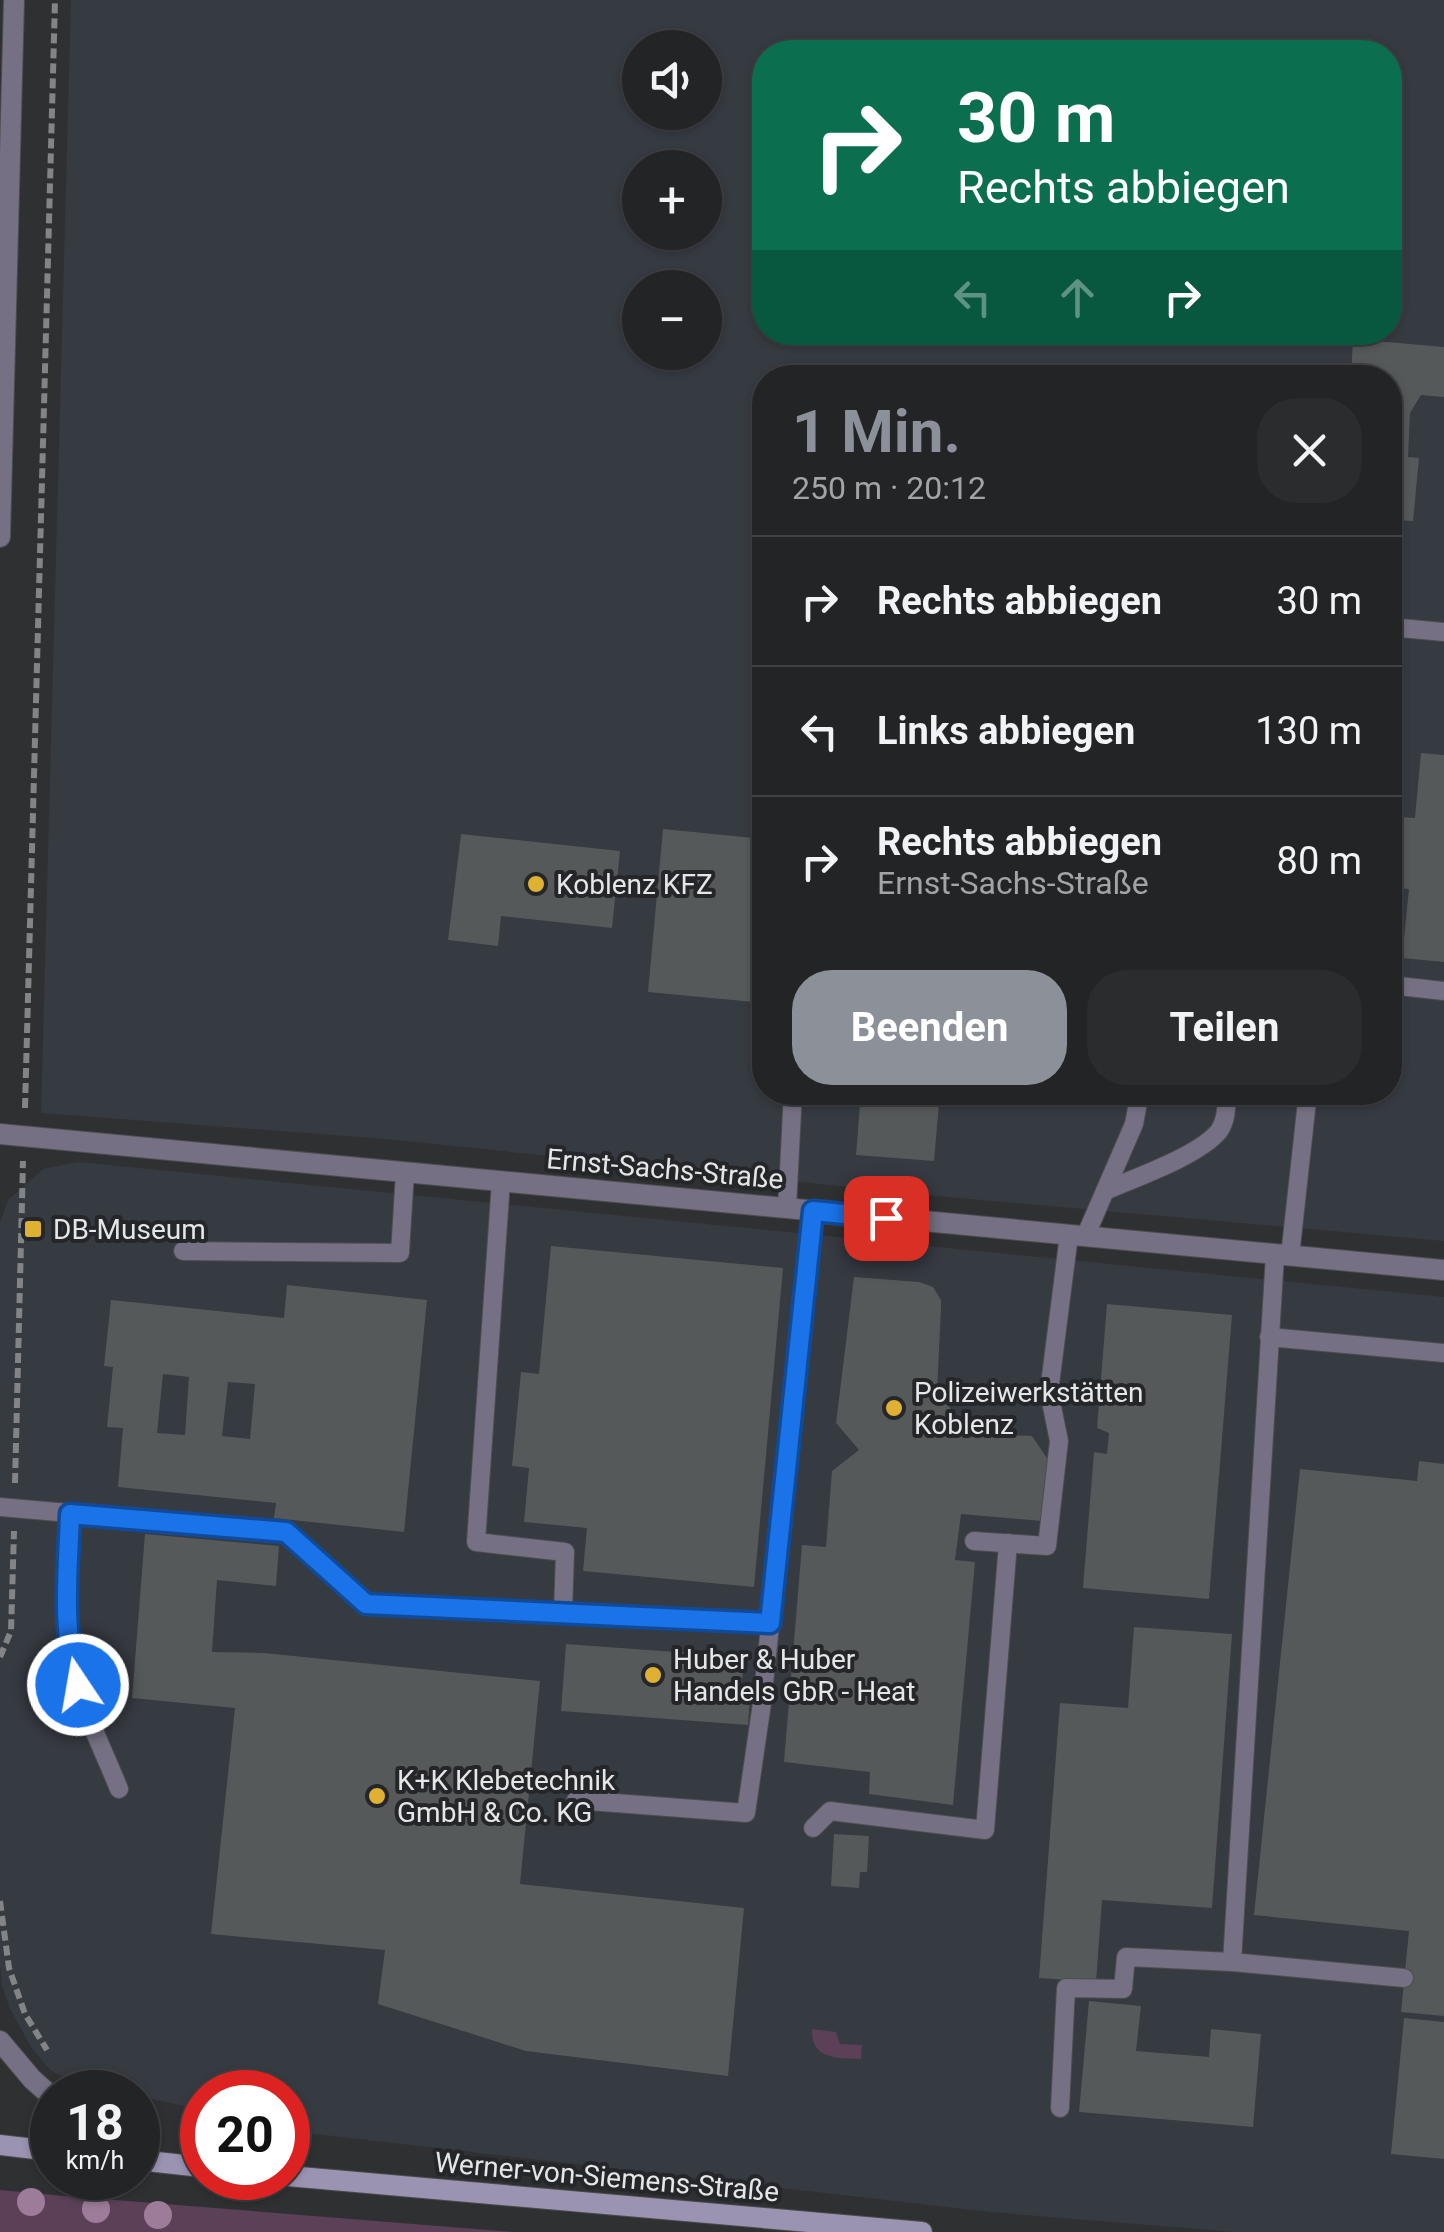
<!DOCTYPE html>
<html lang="de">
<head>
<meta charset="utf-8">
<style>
  body { margin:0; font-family:Roboto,sans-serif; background:#2b2c2e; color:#f1f3f6; height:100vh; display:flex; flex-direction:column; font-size:38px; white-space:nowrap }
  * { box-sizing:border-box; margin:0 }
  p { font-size:32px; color:#a3a4a7 }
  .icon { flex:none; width:55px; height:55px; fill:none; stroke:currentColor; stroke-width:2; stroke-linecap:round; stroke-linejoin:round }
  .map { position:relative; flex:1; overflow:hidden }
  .side { position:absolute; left:752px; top:365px; width:650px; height:740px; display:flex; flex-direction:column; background:#232426; border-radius:40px; box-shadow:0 2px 8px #0004,0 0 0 2px #404143 }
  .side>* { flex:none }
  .guide { position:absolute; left:752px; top:40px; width:650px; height:305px; border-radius:40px; box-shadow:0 2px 8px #0004,0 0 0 2px #404143; background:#0b6e4f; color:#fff; overflow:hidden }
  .controls { position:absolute; left:622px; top:30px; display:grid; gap:20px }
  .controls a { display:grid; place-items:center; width:100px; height:100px; border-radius:50%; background:#232426; box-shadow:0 2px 8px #0004,0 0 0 2px #404143; font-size:50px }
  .speed { position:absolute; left:30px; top:2070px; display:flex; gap:20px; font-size:50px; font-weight:700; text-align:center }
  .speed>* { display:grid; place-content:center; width:130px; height:130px; border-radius:50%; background:#232426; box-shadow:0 2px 8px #0004,0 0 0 2px #404143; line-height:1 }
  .speed small { font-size:25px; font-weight:400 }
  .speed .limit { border:15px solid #d22; background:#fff; color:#111 }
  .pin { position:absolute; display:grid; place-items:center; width:85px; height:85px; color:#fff; margin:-42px; border-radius:20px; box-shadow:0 5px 15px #0006 }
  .me { position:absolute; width:110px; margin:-55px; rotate:348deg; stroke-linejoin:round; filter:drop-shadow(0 0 8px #0008) }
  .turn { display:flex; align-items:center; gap:35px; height:210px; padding:0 40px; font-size:45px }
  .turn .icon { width:130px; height:130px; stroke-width:2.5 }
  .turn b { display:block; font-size:70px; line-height:85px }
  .lanes { display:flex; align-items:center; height:95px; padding:0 40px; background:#0003; justify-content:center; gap:50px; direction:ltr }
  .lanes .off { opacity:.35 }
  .round { display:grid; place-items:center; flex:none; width:105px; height:105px; border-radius:40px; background:#2b2c2e }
  .overview { display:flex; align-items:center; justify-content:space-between; height:170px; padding:0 40px }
  h1 { font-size:60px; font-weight:700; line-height:75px; color:#8c9099 }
  .button { display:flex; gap:20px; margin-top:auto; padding:20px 40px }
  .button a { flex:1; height:115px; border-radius:40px; background:#8c9099; color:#fff; font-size:40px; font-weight:700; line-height:115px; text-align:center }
  .button a+a { background:#2b2c2e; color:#f1f3f6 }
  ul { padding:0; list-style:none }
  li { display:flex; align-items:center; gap:30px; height:130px; padding:0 40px; border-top:2px solid #404143 }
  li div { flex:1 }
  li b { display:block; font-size:38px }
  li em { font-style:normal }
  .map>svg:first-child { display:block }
  .built { fill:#363a41; fill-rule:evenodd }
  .grass { fill:#5c4058 }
  .building { fill:#56595a; fill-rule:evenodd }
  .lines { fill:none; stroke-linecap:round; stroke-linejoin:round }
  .service-casing { stroke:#4c4d4f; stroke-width:20 }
  .minor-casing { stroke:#4c4d4f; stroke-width:22 }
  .tertiary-casing { stroke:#4c4d4f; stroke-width:22 }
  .secondary-casing { stroke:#4c4d4f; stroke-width:22 }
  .path { stroke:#838486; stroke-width:6; stroke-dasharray:10 5; stroke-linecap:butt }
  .service { stroke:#757083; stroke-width:18 }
  .minor { stroke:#757083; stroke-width:20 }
  .tertiary { stroke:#757083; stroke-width:20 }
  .secondary { stroke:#9b93b2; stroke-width:20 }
  .tree { fill:#9d7c99 }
  .route-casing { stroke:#114b97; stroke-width:25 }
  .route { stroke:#1a73e8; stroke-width:18 }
  .poi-dot { fill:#deb133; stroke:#252629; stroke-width:4 }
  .labels { text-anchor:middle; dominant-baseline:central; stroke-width:8; stroke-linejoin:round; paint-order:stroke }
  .poi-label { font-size:28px; fill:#e5e6e8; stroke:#252629; text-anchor:start }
  .street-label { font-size:28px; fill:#e5e6e8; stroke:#252629 }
</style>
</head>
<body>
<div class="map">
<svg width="1444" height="2232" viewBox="0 0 1444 2232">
  <rect width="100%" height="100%" fill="#2f3032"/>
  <g class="built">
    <path d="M71 0H1444V1241L936 1196 386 1139 41 1113ZM640 48H705V112H640ZM765 52H1390V332H765ZM640 168H705V232H640ZM640 288H705V352H640ZM765 378H1390V1092H765Z"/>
    <polygon points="78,1162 1444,1297 1444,2232 1234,2232 990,2212 298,2132 288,2129 288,2092 202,2092 202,2110 138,2096 138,2092 122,2092 70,2081 50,2070 31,2047 10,2009 2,1986 0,1966 0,1223 8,1200 43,1169"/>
  </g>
  <g class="grass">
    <path d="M812 2029 836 2032 840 2044 862 2045 861 2059C837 2058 811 2060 812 2029Z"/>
    <polygon points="0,2190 65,2196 513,2232 0,2232"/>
  </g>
  <g class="building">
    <polygon points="1353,339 1444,347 1444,397 1421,395 1410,413 1408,457 1419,458 1413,521 1390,520 1390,378 1351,378"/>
    <polygon points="1421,753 1444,755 1444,962 1402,958 1409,889 1394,888 1401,817 1415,818"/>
    <polygon points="663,829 765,839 765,1003 648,992"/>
    <polygon points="461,834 620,851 612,928 501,916 498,946 448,940"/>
    <polygon points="861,1092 940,1092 934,1161 856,1155"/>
    <polygon points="551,1246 783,1268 754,1587 583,1571 587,1528 524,1522 529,1468 512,1466 521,1372 539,1374"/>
    <polygon points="854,1277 919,1282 933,1287 941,1300 941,1308 937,1392 971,1433 1032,1436 1051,1464 1042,1521 961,1514 955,1560 975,1562 953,1805 869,1794 870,1772 784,1762 802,1545 826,1547 832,1471 859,1450 836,1423"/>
    <path d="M287 1285 427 1300 404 1532 274 1518 276 1503 118 1487 123 1428 107 1427 113 1367 104 1366 111 1300 284 1318ZM163 1374 189 1377 185 1435 157 1433ZM228 1382 255 1384 250 1439 222 1436Z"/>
    <polygon points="1107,1304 1232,1315 1209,1599 1083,1588 1094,1452 1107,1454 1109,1433 1097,1428"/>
    <polygon points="1419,1461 1444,1464 1444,2016 1401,2012 1409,1931 1254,1915 1300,1469 1417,1481"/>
    <polygon points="145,1534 279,1546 276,1586 217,1580 212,1652 264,1653 540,1681 520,1884 744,1908 728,2076 526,2051 378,2004 385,1950 211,1934 235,1708 132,1698"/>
    <polygon points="1134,1627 1232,1634 1212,1908 1102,1900 1096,1982 1039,1978 1060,1703 1128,1708"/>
    <polygon points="566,1644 744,1657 741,1693 750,1696 748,1725 561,1711"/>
    <polygon points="834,1834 869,1836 867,1872 860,1872 859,1888 831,1886"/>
    <polygon points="1089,2001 1141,2006 1136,2051 1209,2057 1211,2029 1261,2034 1253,2127 1079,2112"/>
    <polygon points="1404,2018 1444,2022 1444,2159 1391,2154"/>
  </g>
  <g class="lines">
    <g class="service-casing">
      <g id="service">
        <polyline points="1390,627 1444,632"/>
        <polyline points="1390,985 1444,991"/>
        <polyline points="501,1181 476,1542 565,1552 563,1613"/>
        <path d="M1105 1191C1134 1178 1199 1156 1219 1131 1227 1120 1226 1106 1227 1092"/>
        <polyline points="787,1208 793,1092"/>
        <polyline points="1085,1237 1134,1124 1140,1092"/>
        <polyline points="183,1251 400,1253 405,1172"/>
        <polyline points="1275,1255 1232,1962 1404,1978"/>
        <polyline points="1290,1256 1308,1092"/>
        <polyline points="1269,1337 1444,1353"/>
        <polyline points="0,1507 286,1532 366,1604 770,1623"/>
        <path d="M70 1513C69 1559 60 1615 70 1660 80 1704 102 1747 119 1789"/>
        <polyline points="974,1541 1047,1546 1059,1441 1049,1392 1069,1235"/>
        <polyline points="576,1800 746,1813 762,1703 813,1211"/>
        <polyline points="813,1828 830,1811 985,1830 1008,1543"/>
        <polyline points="1060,2108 1066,1988 1123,1989 1126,1957 1232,1962"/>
      </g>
    </g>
    <g class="minor-casing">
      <polyline id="minor" points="0,1134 1444,1270"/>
    </g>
    <g class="tertiary-casing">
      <g id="tertiary">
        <polyline points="0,537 14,0"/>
        <polyline points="0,2041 32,2079 52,2097"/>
      </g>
    </g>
    <g class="secondary-casing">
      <g id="secondary">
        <polyline points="0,2145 52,2151"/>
        <polyline points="138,2160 202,2167"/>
        <polyline points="288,2176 922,2232"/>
      </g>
    </g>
    <g class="path">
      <polyline points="25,1108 55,0"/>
      <polyline points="15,1483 23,1161"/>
      <polyline points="0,1657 11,1631 14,1531"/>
      <polyline points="0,1901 9,1968 25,2014 47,2050"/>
    </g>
    <use href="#service" class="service"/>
    <use href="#minor" class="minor"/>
    <use href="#tertiary" class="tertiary"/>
    <use href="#secondary" class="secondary"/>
  </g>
  <g class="tree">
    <circle cx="31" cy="2202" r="14"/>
    <circle cx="96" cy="2209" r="14"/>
    <circle cx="158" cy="2215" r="14"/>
  </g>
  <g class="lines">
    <g class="route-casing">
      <path id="route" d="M78 1685C61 1629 68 1572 70 1514L286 1532 366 1604 770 1623 813 1211 886 1218"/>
    </g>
    <use href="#route" class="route"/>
  </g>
  <g class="poi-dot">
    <circle cx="536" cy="884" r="10"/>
    <rect x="23" y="1219" width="20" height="20" rx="5"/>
    <circle cx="894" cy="1408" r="10"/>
    <circle cx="653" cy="1675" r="10"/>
    <circle cx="377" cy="1796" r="10"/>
  </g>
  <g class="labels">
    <g class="poi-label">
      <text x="556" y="884">Koblenz KFZ</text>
      <text x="53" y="1229">DB-Museum</text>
      <text x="914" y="1392">Polizeiwerkstätten<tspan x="914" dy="32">Koblenz</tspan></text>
      <text x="673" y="1659">Huber &amp; Huber<tspan x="673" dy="32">Handels GbR - Heat</tspan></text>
      <text x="397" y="1780">K+K Klebetechnik<tspan x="397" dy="32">GmbH &amp; Co. KG</tspan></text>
    </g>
    <g class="street-label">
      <text transform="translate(665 1169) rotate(5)">Ernst-Sachs-Straße</text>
      <text transform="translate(607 2177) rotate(5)">Werner-von-Siemens-Straße</text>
    </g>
  </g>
</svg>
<div class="controls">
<a><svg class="icon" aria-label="sound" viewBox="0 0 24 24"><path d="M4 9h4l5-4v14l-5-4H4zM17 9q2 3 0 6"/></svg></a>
<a>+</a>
<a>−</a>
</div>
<div class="speed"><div>18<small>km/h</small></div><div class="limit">20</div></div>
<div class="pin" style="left:886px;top:1218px;background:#d93025"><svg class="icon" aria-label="arrive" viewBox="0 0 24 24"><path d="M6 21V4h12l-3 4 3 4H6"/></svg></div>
<svg class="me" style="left:78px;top:1685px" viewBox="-20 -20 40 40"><circle r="17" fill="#1a73e8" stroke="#fff" stroke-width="3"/><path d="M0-11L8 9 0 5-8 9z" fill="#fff"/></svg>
<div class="guide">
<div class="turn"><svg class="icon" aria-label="right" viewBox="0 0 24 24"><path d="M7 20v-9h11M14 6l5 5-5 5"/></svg><div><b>30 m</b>Rechts abbiegen</div></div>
<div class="lanes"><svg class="icon off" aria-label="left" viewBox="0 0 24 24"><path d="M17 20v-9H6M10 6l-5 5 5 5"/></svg><svg class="icon off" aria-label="ahead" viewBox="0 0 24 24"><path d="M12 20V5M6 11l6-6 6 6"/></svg><svg class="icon" aria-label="right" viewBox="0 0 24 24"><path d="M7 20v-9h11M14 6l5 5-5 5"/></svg></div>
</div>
<section class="side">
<div class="overview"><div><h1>1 Min.</h1><p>250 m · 20:12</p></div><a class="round"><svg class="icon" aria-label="close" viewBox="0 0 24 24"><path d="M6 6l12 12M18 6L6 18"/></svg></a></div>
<ul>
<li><svg class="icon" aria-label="right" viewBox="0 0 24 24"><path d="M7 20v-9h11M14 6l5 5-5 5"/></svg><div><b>Rechts abbiegen</b></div><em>30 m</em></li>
<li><svg class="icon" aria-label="left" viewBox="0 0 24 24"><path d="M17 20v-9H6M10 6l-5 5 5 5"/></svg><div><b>Links abbiegen</b></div><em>130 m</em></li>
<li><svg class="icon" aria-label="right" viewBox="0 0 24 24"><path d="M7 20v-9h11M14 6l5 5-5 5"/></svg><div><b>Rechts abbiegen</b><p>Ernst-Sachs-Straße</p></div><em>80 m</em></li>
</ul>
<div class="button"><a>Beenden</a><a>Teilen</a></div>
</section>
</div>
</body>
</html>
